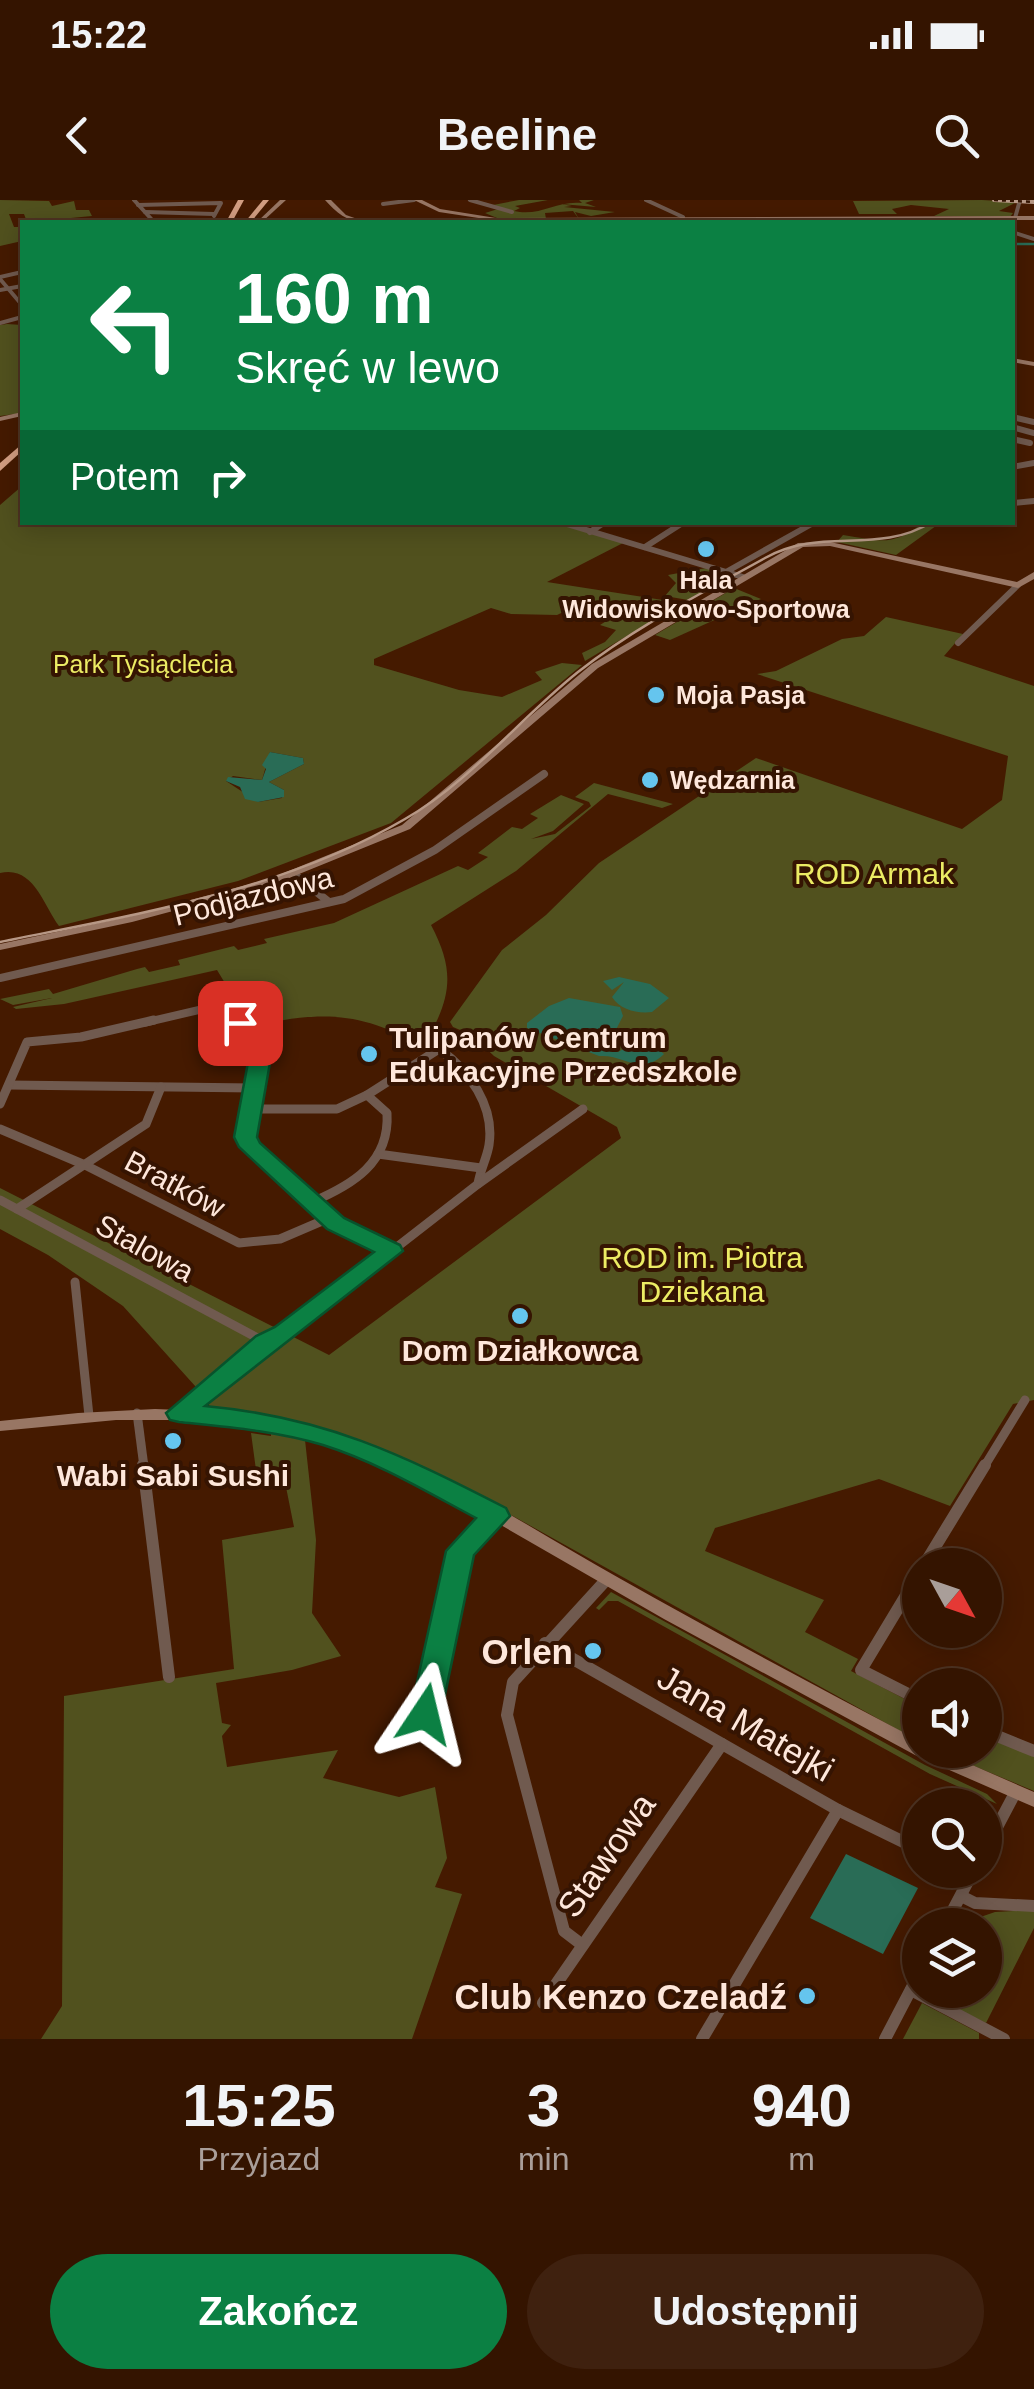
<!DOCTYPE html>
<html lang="pl">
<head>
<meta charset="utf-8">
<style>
  body { margin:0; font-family:Helvetica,sans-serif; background:#3f210f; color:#f1f3f6; height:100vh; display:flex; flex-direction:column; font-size:38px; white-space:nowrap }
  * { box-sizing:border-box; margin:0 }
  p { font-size:32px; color:#a99e99 }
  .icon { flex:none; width:55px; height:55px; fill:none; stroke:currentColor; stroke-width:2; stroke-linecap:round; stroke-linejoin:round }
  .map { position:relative; height:1839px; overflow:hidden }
  .sheet { display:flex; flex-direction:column; background:#341400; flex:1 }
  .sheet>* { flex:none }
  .guide { position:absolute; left:20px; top:20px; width:995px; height:305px; border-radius:0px; box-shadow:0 5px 25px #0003,0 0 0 2px #4e3322; background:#0b8043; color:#fff; overflow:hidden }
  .needle { width:65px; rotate:130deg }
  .fabs { position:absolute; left:902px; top:1348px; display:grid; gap:20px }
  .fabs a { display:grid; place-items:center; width:100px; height:100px; border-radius:50%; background:#341400; box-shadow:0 5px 25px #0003,0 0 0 2px #4e3322; font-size:50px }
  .pin { position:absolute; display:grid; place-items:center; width:85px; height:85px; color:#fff; margin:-42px; border-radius:20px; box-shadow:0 5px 15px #0006 }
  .me { position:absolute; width:110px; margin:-55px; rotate:10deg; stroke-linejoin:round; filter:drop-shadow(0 0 8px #0008) }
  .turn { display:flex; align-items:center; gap:35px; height:210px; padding:0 50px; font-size:45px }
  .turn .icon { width:130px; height:130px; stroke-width:2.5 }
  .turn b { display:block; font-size:70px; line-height:85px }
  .then { display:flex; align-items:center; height:95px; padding:0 50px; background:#0003; gap:20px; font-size:38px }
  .eta { display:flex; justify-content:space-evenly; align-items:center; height:170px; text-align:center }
  .eta b { font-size:60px; font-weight:700; line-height:70px }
  .cta { display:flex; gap:20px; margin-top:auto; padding:20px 50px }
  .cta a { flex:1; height:115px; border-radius:60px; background:#0b8043; color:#fff; font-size:40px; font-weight:700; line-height:115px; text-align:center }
  .cta a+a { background:#3f210f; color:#f1f3f6 }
  .status { display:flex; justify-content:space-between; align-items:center; height:70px; padding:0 50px; background:#341400; direction:ltr }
  .status svg { height:28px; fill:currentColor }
  header { display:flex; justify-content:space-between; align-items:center; height:130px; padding:0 50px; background:#341400; font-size:45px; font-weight:700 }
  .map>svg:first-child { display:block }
  .green { fill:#51511e; fill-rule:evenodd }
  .water { fill:#296c56 }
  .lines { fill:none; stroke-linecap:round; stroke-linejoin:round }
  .stream { stroke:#296c56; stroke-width:2.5 }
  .street-far4 { stroke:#705a4f; stroke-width:4 }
  .street-far3 { stroke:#705a4f; stroke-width:6 }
  .street-far2 { stroke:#705a4f; stroke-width:8 }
  .street-far1 { stroke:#705a4f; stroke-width:9 }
  .street { stroke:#705a4f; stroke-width:12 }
  .secondary { fill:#987664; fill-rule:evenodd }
  .highway { fill:#d39e82; fill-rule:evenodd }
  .tram { stroke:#b79886; stroke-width:2.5 }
  .rail-casing { stroke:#b79886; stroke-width:4 }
  .rail { stroke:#351402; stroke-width:2.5; stroke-dasharray:4; stroke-linecap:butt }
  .route { fill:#0b8043; stroke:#07532c; stroke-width:2.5 }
  .poi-dot { fill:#65c5ee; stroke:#351402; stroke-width:4 }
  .labels { text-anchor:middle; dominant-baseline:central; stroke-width:8; stroke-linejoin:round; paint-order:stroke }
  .far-poi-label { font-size:25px; font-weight:bold; fill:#fee7db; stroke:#351402; text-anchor:start }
  .far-park-label { font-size:25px; fill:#ecec64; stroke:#351402 }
  .park-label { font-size:30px; fill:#ecec64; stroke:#351402 }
  .street-label { font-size:30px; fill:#fee7db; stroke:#351402 }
  .poi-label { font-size:30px; font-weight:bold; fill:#fee7db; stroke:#351402 }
  .near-poi-label { font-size:35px; font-weight:bold; fill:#fee7db; stroke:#351402; text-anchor:end }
  .near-street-label { font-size:35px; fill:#fee7db; stroke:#351402 }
</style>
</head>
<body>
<div class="status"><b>15:22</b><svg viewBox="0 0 49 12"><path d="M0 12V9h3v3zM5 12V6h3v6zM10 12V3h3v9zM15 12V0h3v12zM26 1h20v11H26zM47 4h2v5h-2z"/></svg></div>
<header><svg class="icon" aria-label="back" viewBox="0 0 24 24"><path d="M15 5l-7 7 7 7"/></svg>Beeline<svg class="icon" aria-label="search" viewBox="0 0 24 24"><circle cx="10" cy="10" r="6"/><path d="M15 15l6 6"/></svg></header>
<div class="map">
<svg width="1034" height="1839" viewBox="0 0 1034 1839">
  <rect width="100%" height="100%" fill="#451a00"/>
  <g class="green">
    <polygon points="0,0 49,1 52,6 74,1 76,10 89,10 92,16 71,18 74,22 27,22 24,14 9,14 14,27 22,27 22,41 0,46"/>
    <path d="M519 0H548L515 6 520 8 514 11C540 17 557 0 582 3L579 0H594L585 3 596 7 561 4 572 6 564 7 615 12 591 16 575 12 579 19 573 11 545 13 546 19 497 18 485 13 498 9 493 5Z"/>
    <polygon points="982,0 1017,2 999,11 1013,13 1010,17 934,16 949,9 911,5 892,9 897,14 859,14 853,1"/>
    <polygon points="7,124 22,125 22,213 0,216 0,125"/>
    <path d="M22 286V322L557 323 623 343 547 382 682 403 585 461 582 453 605 442 616 430 600 425 619 413 609 409 612 406 589 400 557 415 511 414 491 408 374 459V465L459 490 502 497 542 480 535 472 562 463 582 465 391 623 238 681 59 726C43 704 33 665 0 673V305ZM270 552 303 558 304 564 269 582 284 590 282 598 258 602 226 581 233 576 262 580Z"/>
    <path d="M923 323H940L896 355 837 342 843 335C881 341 892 347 923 323Z"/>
    <polygon points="706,368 729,375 688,400 665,396 676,383 668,375"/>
    <polygon points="734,388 761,399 670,440 655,435"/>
    <polygon points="886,417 963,434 944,456 1034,486 1034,1200 1013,1204 950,1306 879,1279 715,1328 705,1351 824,1400 805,1432 858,1459 851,1471 920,1507 920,1542 439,1275 325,1230 270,1217 212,1211 205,1197 123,1106 48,1055 0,1029 0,988 329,1155 621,938 617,927 494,856 472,835 453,827 450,822 502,750 546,715 599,663 756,558 962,629 1002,600 1008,556 757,474 776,471 842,439 864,436"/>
    <path d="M594 583 673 604 662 608 608 594 516 671 431 725C457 774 450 799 424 846 357 811 324 811 251 826L217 770 64 804 16 809 13 807 52 798 13 805 0 799 49 789 53 794 137 769 145 767 149 772 180 765 178 760 234 746 238 750 267 743 264 739 334 723 458 666 468 670 488 657 478 653 512 627 522 629 538 618 530 614 561 595 584 604 553 631 531 639 555 634 591 606 589 602 575 597Z"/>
    <polygon points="271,1231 305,1240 316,1340 312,1413 341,1456 292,1470 216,1483 222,1523 231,1525 222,1536 227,1567 338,1550 323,1578 399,1597 435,1587 447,1658 435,1687 462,1694 412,1839 41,1839 62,1806 64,1496 234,1469 222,1340 294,1327 282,1267 256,1270 251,1233 271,1236"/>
    <polygon points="611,1392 925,1565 987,1594 997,1604 930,1574 618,1401 608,1401 599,1410 596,1408"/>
    <polygon points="985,1534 1034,1555 1034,1591 936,1550 985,1550"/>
    <polygon points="1034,1710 1034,1728 986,1823 947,1804 950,1797 939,1791 935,1798 925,1793 926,1790 985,1790 985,1725 963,1723 995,1712"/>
    <polygon points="922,1803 979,1833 979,1839 903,1839"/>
  </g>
  <g class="water">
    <polygon points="270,552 303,558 304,564 269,582 284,590 284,597 258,602 245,599 240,587 226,581 228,577 262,580 266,569 262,565"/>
    <path d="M619 777 650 784 669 798 652 812C638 814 620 810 612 797L624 782 612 790 603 781Z"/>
    <path d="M569 798 620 807 623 816 606 849 618 852C634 842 649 841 664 854 640 877 625 854 599 856L527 828V823L549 806Z"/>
    <polygon points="846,1654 918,1688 883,1754 810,1718"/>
  </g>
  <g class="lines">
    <polyline class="stream" points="1012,44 1034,44"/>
    <g class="street-far4">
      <polyline points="134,0 154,22"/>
      <polyline points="470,0 512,12"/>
      <polyline points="646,0 683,17"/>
      <polyline points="383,4 414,0"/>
      <polyline points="138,5 221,3 214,16"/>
      <polyline points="145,12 214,14"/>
      <polyline points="1015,18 1020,0"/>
      <polyline points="1012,32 1034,39"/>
      <polyline points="0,77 22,72"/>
      <polyline points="0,79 22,105"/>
      <polyline points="0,90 22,86"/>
      <polyline points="0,123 22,117"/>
    </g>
    <g class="street-far3">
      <polyline points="1012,217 1034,222"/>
      <polyline points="1012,227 1034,233"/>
      <polyline points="1012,239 1030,243"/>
      <polyline points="1012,267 1034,263"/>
      <polyline points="1013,303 1034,301"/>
      <polyline points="560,322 743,377"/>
      <polyline points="590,332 605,322"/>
      <polyline points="645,347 684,322"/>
      <polyline points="726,372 815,322"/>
      <polyline points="958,443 1018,385"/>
    </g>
    <g class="street-far2">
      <polyline points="294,674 329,702"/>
      <polyline points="0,778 344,699 435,650 544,574"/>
      <polyline points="143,823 229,803 240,823"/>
    </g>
    <g class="street-far1">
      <polyline points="239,820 260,857 245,937 250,947 336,1023 391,1051"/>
      <polyline points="9,885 254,888"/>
      <polyline points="0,904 27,842 81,837 154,820"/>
      <path d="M250 909H337L367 895 439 849C469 870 495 906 489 945 487 958 480 970 478 984"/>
      <polyline points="0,929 85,965 239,1043 280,1039 329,1018"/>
      <polyline points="378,954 481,968"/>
      <polyline points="0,1000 265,1142"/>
      <path d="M312 1002C352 985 390 963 387 913L367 895"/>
      <polyline points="17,1009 146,924 161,887"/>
      <polyline points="75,1082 89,1216"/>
      <polyline points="137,1213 144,1267"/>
      <polyline points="179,1213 265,1142 285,1134 478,984 583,909"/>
      <polyline points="984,1267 1025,1200"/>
    </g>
    <g class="street">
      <polyline points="143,1265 169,1477"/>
      <polyline points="924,1365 985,1265"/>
      <polyline points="920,1372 861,1470 920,1500"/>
      <polyline points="545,1443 838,1610 920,1650"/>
      <polyline points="985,1531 1034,1551"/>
      <polyline points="431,1540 426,1499 460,1351 496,1315"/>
      <polyline points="985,1650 1015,1593"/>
      <polyline points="961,1696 975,1703 1034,1706"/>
      <polyline points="945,1725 974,1670"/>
      <polyline points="581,1744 564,1731 507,1515 513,1482 607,1379"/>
      <polyline points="911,1790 1004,1839"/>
      <polyline points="543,1803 722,1544"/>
      <polyline points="702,1839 838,1610"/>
      <polyline points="885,1839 920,1772"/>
    </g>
    <g class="secondary">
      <polygon points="280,0 286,0 262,22 257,22"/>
      <path d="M325 0H331L346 15 366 22C348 23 337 13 325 0Z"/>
      <polygon points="414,0 422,0 440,9 496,18 1034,16 1034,20 509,21 505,22 439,12"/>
      <polygon points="1012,158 1034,162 1034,166 1012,162"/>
      <polygon points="22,212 22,216 0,221 0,217"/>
      <polygon points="830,342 1017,382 1034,372 1034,379 1018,388 830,346 803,347 598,468 410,629 277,683 132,722 0,750 0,744 131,716 269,679 402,625 592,464 798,343"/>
      <path d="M155 1209C221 1211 286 1218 349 1239 446 1270 531 1329 619 1378 718 1434 819 1488 920 1541V1550H938L1034 1592V1607L915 1555 664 1419 447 1294 377 1260 340 1247 270 1229 193 1220H116L0 1231V1221L78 1213Z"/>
    </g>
    <g class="highway">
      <polygon points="238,0 244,0 232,22 226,22"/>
      <polygon points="263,0 269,0 251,22 245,22"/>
      <polygon points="22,244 22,251 0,271 0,263"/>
    </g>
    <path class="tram" d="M0 742C137 714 282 691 405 619 471 581 519 519 578 472 635 427 702 393 765 358 822 326 876 356 932 322"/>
    <g class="rail-casing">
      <polyline id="rail" points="994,0 1034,2"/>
    </g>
    <use href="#rail" class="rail"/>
  </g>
  <path class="route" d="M240 817 247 818 271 857 257 937 260 943 344 1018 400 1045 403 1051 205 1206C325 1217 401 1254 506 1308L510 1316 474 1355 441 1514 436 1523 425 1526 414 1523 410 1514 446 1351 476 1318C427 1292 377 1262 323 1245 277 1231 227 1227 179 1222L170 1220 166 1213 256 1136 275 1127 374 1052 327 1029 239 947 234 937 249 857 229 823Z"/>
  <g class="poi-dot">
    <circle cx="706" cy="349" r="10"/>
    <circle cx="656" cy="495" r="10"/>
    <circle cx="650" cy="580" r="10"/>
    <circle cx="369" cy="854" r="10"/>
    <circle cx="520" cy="1116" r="10"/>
    <circle cx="173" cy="1241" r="10"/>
    <circle cx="593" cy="1451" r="10"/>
    <circle cx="807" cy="1796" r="10"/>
  </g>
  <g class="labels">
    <g class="far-poi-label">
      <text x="706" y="380" text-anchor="middle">Hala<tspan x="706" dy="29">Widowiskowo-Sportowa</tspan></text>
      <text x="676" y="495">Moja Pasja</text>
      <text x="670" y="580">Wędzarnia</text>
    </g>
    <g class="far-park-label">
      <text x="143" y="464">Park Tysiąclecia</text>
    </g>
    <g class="park-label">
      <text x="874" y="673">ROD Armak</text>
      <text x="702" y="1057">ROD im. Piotra<tspan x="702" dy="34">Dziekana</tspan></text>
    </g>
    <g class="street-label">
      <text transform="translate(253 696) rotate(-14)">Podjazdowa</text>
      <text transform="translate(175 984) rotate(28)">Bratków</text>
      <text transform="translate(145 1048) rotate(29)">Stalowa</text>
    </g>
    <g class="poi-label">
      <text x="389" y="837" text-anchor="start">Tulipanów Centrum<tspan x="389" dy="34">Edukacyjne Przedszkole</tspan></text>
      <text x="520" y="1150">Dom Działkowca</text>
      <text x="173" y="1275">Wabi Sabi Sushi</text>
    </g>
    <g class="near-poi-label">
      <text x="573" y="1451">Orlen</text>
      <text x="787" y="1796">Club Kenzo Czeladź</text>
    </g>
    <g class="near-street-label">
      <text transform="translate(746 1523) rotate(30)">Jana Matejki</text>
      <text transform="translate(606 1655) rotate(-55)">Stawowa</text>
    </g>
  </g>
</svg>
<div class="fabs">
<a><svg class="needle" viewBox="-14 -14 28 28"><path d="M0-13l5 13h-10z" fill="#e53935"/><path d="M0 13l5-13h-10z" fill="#a99e99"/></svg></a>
<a><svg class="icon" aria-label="sound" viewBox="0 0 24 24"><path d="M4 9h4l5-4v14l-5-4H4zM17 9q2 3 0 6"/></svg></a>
<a><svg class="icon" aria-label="search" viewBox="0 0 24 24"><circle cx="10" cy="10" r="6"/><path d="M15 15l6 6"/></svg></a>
<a><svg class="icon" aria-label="layers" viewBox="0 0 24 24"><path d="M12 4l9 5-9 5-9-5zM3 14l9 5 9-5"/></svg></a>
</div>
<div class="pin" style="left:240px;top:823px;background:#d93025"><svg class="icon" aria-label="arrive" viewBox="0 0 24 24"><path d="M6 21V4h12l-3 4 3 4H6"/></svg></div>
<svg class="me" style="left:425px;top:1514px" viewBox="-20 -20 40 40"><path d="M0-17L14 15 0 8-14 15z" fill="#0b8043" stroke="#fff" stroke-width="4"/></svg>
<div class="guide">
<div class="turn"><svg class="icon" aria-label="left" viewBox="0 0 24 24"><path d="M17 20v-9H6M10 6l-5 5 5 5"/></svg><div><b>160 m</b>Skręć w lewo</div></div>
<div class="then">Potem<svg class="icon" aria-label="right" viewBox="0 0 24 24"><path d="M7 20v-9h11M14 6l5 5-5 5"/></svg></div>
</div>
</div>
<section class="sheet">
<div class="eta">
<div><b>15:25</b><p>Przyjazd</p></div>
<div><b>3</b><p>min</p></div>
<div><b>940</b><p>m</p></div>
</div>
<div class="cta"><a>Zakończ</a><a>Udostępnij</a></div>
</section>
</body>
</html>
